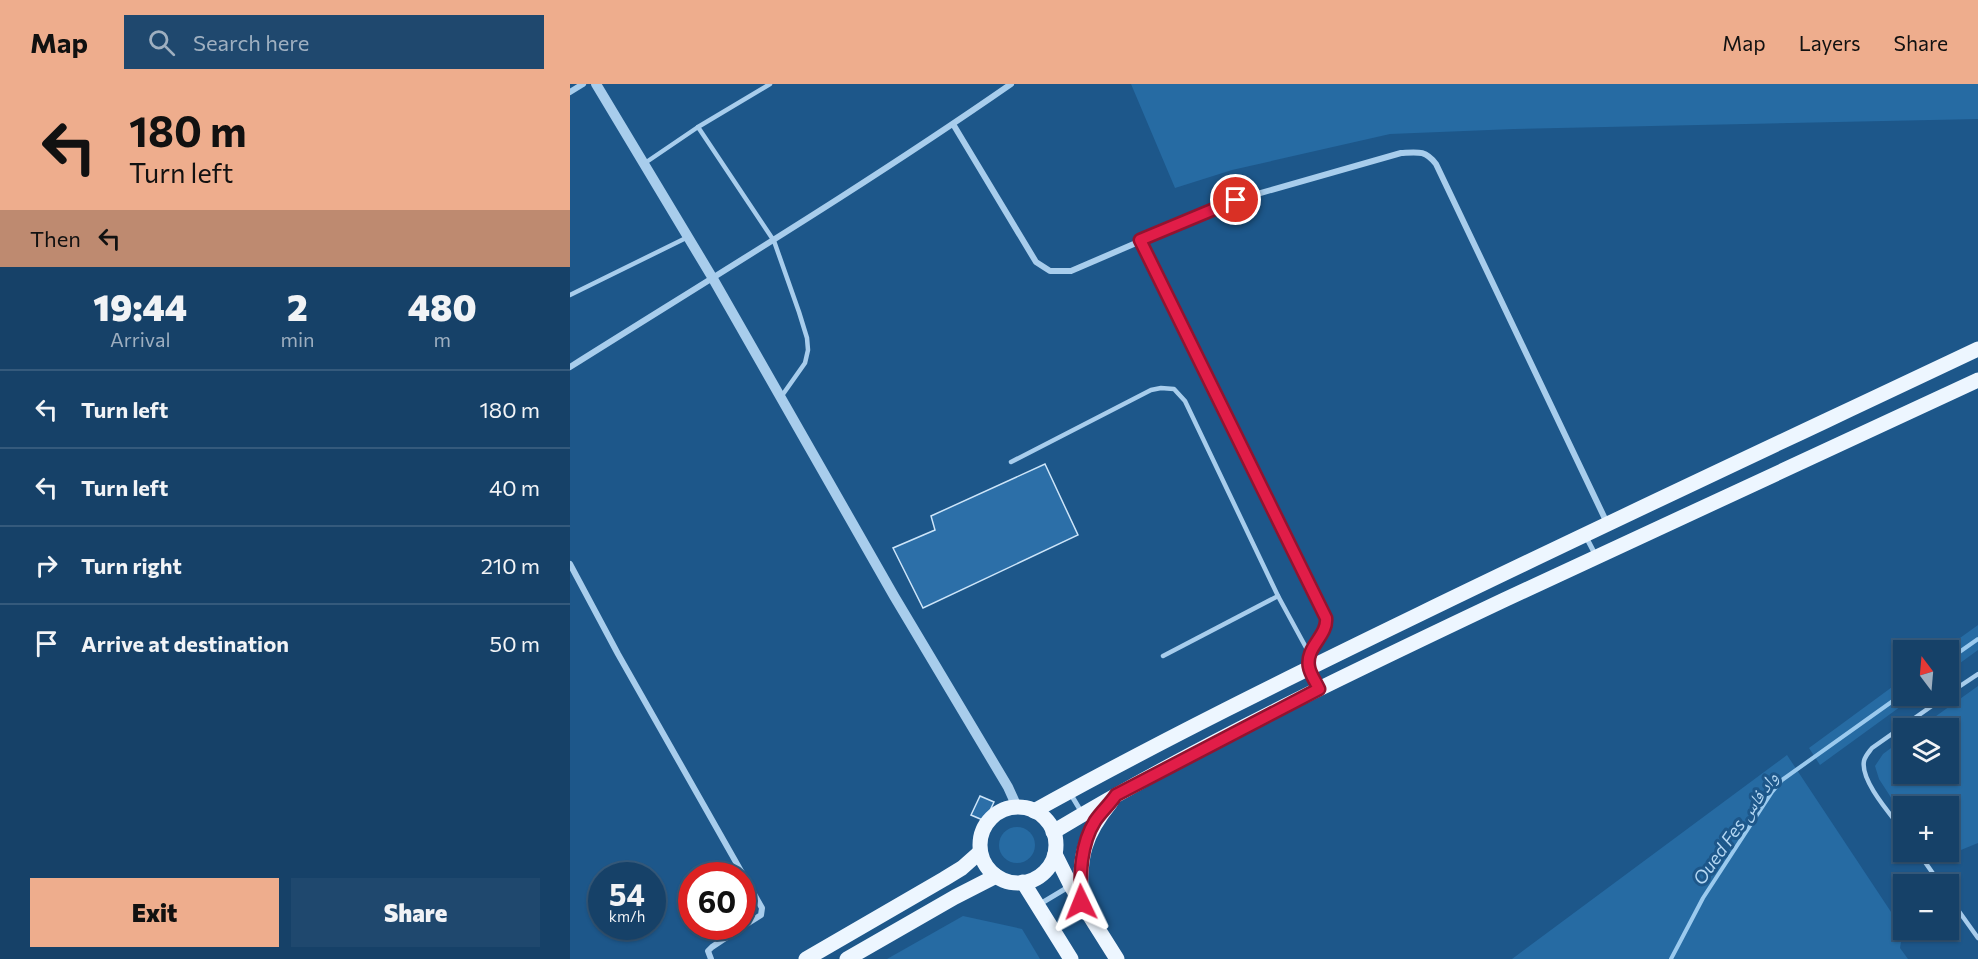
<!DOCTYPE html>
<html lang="en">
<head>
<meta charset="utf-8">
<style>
  body { margin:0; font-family:Commissioner,"Noto Naskh Arabic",sans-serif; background:#1f486e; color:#f1f3f6; height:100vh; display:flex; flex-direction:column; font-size:22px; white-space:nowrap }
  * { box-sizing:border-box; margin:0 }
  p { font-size:20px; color:#9eafc0 }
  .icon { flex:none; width:33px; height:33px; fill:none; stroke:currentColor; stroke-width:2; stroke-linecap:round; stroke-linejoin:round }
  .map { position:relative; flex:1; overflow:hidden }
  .details { display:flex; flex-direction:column; background:#164168; width:570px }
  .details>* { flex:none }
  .guide { background:#eead8d; color:#111; overflow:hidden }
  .needle { width:39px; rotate:344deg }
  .tools { position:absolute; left:1323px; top:556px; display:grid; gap:12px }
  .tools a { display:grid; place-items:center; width:66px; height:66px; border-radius:0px; background:#164168; box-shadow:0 2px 4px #0004,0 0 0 2px #355a7c; font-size:30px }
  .speed { position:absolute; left:18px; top:778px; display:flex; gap:12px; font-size:30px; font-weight:700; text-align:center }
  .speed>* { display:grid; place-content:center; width:78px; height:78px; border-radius:50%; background:#164168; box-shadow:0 2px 4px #0004,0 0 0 2px #355a7c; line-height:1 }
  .speed small { font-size:15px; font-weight:400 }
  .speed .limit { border:9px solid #d22; background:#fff; color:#111 }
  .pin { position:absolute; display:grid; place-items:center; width:51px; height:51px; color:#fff; margin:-26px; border:3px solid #fff; border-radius:50%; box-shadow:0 2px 6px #0007 }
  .me { position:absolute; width:66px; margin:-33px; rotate:358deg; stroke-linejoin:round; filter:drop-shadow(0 0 4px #0008) }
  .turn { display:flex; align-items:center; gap:21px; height:126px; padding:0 30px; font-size:27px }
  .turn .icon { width:78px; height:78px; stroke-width:2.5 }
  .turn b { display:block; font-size:42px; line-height:51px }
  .then { display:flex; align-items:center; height:57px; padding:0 30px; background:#0003; gap:12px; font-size:22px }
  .eta { display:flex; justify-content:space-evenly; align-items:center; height:102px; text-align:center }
  .eta b { font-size:36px; font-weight:800; line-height:42px }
  .cta { display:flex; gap:12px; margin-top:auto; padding:12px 30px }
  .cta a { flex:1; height:69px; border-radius:0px; background:#eead8d; color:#111; font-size:24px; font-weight:800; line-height:69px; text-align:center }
  .cta a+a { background:#1f486e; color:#f1f3f6 }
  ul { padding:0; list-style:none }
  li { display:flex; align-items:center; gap:18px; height:78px; padding:0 30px; border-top:2px solid #355a7c }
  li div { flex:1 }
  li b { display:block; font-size:22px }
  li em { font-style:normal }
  header { display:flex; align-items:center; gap:36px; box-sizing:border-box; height:84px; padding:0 30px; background:#eead8d; color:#111 }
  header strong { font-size:28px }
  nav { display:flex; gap:33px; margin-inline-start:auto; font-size:21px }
  .search { width:420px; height:54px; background:#1f486e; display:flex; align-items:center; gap:15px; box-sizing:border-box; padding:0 21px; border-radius:0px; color:#9eafc0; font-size:22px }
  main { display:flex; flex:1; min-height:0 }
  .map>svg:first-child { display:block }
  .green { fill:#266ba3 }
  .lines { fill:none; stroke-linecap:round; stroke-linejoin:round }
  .stream { stroke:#9bcaee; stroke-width:4 }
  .building { fill:#2c6fa8; stroke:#cde5f9; stroke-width:1.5 }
  .service { stroke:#a8cdec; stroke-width:4.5 }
  .pedestrian { stroke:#a8cdec; stroke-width:5 }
  .minor { stroke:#a8cdec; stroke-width:6 }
  .tertiary { stroke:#a8cdec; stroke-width:10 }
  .primary { stroke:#edf6ff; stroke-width:15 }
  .route-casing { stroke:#92132f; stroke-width:15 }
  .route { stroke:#e11d48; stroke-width:10 }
  .labels { text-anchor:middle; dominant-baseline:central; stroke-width:6; stroke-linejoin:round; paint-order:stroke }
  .water-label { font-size:18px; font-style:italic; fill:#b4d7f3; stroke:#1d578a }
</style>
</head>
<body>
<header>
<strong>Map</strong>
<div class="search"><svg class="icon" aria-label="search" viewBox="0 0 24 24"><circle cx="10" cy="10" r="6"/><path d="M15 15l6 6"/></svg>Search here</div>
<nav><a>Map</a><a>Layers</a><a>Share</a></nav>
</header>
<main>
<section class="details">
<div class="guide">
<div class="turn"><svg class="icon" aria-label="left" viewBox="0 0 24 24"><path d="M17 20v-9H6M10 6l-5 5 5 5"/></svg><div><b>180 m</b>Turn left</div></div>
<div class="then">Then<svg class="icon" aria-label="left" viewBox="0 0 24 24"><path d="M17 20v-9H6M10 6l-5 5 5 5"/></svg></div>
</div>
<div class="eta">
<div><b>19:44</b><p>Arrival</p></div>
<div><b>2</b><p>min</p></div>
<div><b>480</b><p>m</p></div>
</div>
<ul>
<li><svg class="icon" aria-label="left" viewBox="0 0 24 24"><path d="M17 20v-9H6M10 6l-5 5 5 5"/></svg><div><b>Turn left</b></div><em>180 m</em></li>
<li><svg class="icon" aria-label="left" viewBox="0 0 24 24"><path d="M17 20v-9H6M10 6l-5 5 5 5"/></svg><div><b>Turn left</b></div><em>40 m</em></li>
<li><svg class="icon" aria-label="right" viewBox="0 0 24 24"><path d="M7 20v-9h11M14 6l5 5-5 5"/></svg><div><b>Turn right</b></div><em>210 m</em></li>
<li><svg class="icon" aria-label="arrive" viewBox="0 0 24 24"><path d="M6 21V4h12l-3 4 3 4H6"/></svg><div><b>Arrive at destination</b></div><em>50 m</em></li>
</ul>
<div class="cta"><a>Exit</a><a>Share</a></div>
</section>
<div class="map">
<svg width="1408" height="875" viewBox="0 0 1408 875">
  <rect width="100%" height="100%" fill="#1d578a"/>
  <g class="green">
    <polygon points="561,0 1408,0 1408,35 944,45 820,50 662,86 605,104"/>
    <polygon points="1408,541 1408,566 1379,587 1378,567 1372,567"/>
    <polygon points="1333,595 1334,612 1345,612 1250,681 1239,664"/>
    <polygon points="1408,602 1408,759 1364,777 1357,768 1378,768 1378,723 1334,723 1333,732 1309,695 1305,682 1313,670 1333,655 1334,690 1378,690 1378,645 1348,645"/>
    <polygon points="1217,671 1333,846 1330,864 1338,875 942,875"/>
    <circle cx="447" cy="761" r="18"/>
    <polygon points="393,832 452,845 470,875 317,875"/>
  </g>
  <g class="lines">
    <g class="stream">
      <polyline points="1378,576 1408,555"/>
      <polyline points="1101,875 1133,814 1202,708 1212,696 1334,609"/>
    </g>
  </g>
  <g class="building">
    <polygon points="475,380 508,451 353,524 323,464 365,446 361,432"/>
    <polygon points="410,712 424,718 415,737 401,731"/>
  </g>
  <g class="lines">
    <g class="service">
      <polyline points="128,43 200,0"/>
      <polyline points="75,79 128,43 204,157 229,228 237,254 238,266 235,279 211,313"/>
      <polyline points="0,211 118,153"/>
      <polyline points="441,378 581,306 591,304 604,305 615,317 708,512 739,569"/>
      <polyline points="593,572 708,512"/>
      <polyline points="1378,610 1408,590"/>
      <path d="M1334 748C1322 732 1290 697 1294 677 1295 672 1299 668 1302 664L1376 612"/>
      <polyline points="1348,768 1371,801"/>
      <polyline points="1378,812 1408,854"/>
    </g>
    <g class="pedestrian">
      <polyline points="1015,451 1026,472"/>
      <polyline points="500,709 512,729"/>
      <polyline points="470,820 500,802"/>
    </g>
    <g class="minor">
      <polyline points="0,8 13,0"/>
      <path d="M383 40 466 178 480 187H501L666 116 831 69C848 68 855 66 866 80L1037 439"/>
      <path d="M570 156 756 534C758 552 735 562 739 582 740 590 746 598 749 604"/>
      <path d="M0 283C148 190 297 100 441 0"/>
      <polyline points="0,480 48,570 192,824 191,831 172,843"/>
      <polyline points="141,875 138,867 142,863 172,843"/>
    </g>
    <polyline class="tertiary" points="26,0 142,193 324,512 438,703 447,723"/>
    <g class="primary">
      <circle cx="448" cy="761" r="38"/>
      <path d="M464 727C590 657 720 593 850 530 1035 440 1222 353 1408 265"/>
      <path d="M483 748C628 661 782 588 934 516 1092 442 1250 369 1408 296"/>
      <polyline points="485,770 501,802 547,875"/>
      <polyline points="453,798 501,875"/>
      <path d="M511 815C509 772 514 751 541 718"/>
      <polyline points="236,875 374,795 392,784 410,768"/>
      <polyline points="277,875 385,813 426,792"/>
    </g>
  </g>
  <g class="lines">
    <g class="route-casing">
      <path id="route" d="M511 818C510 791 510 761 525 737 531 728 540 720 546 711L749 605C746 598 740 590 739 583 735 563 758 552 756 534L570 156 666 116"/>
    </g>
    <use href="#route" class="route"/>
  </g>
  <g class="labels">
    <g class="water-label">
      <text transform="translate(1165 744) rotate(-55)">Oued Fes واد فاس</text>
    </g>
  </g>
</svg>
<div class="tools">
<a><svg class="needle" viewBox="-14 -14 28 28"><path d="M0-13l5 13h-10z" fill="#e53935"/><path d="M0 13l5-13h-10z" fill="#9eafc0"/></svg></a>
<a><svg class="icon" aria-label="layers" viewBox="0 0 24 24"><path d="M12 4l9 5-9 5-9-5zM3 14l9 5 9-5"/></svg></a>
<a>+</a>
<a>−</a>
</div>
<div class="speed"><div>54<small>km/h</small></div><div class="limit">60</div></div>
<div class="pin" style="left:666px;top:116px;background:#d93025"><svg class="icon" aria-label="arrive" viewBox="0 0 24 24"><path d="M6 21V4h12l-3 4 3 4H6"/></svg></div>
<svg class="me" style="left:511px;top:818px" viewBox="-20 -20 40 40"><path d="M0-17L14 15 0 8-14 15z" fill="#e11d48" stroke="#fff" stroke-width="4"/></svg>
</div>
</main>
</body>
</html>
